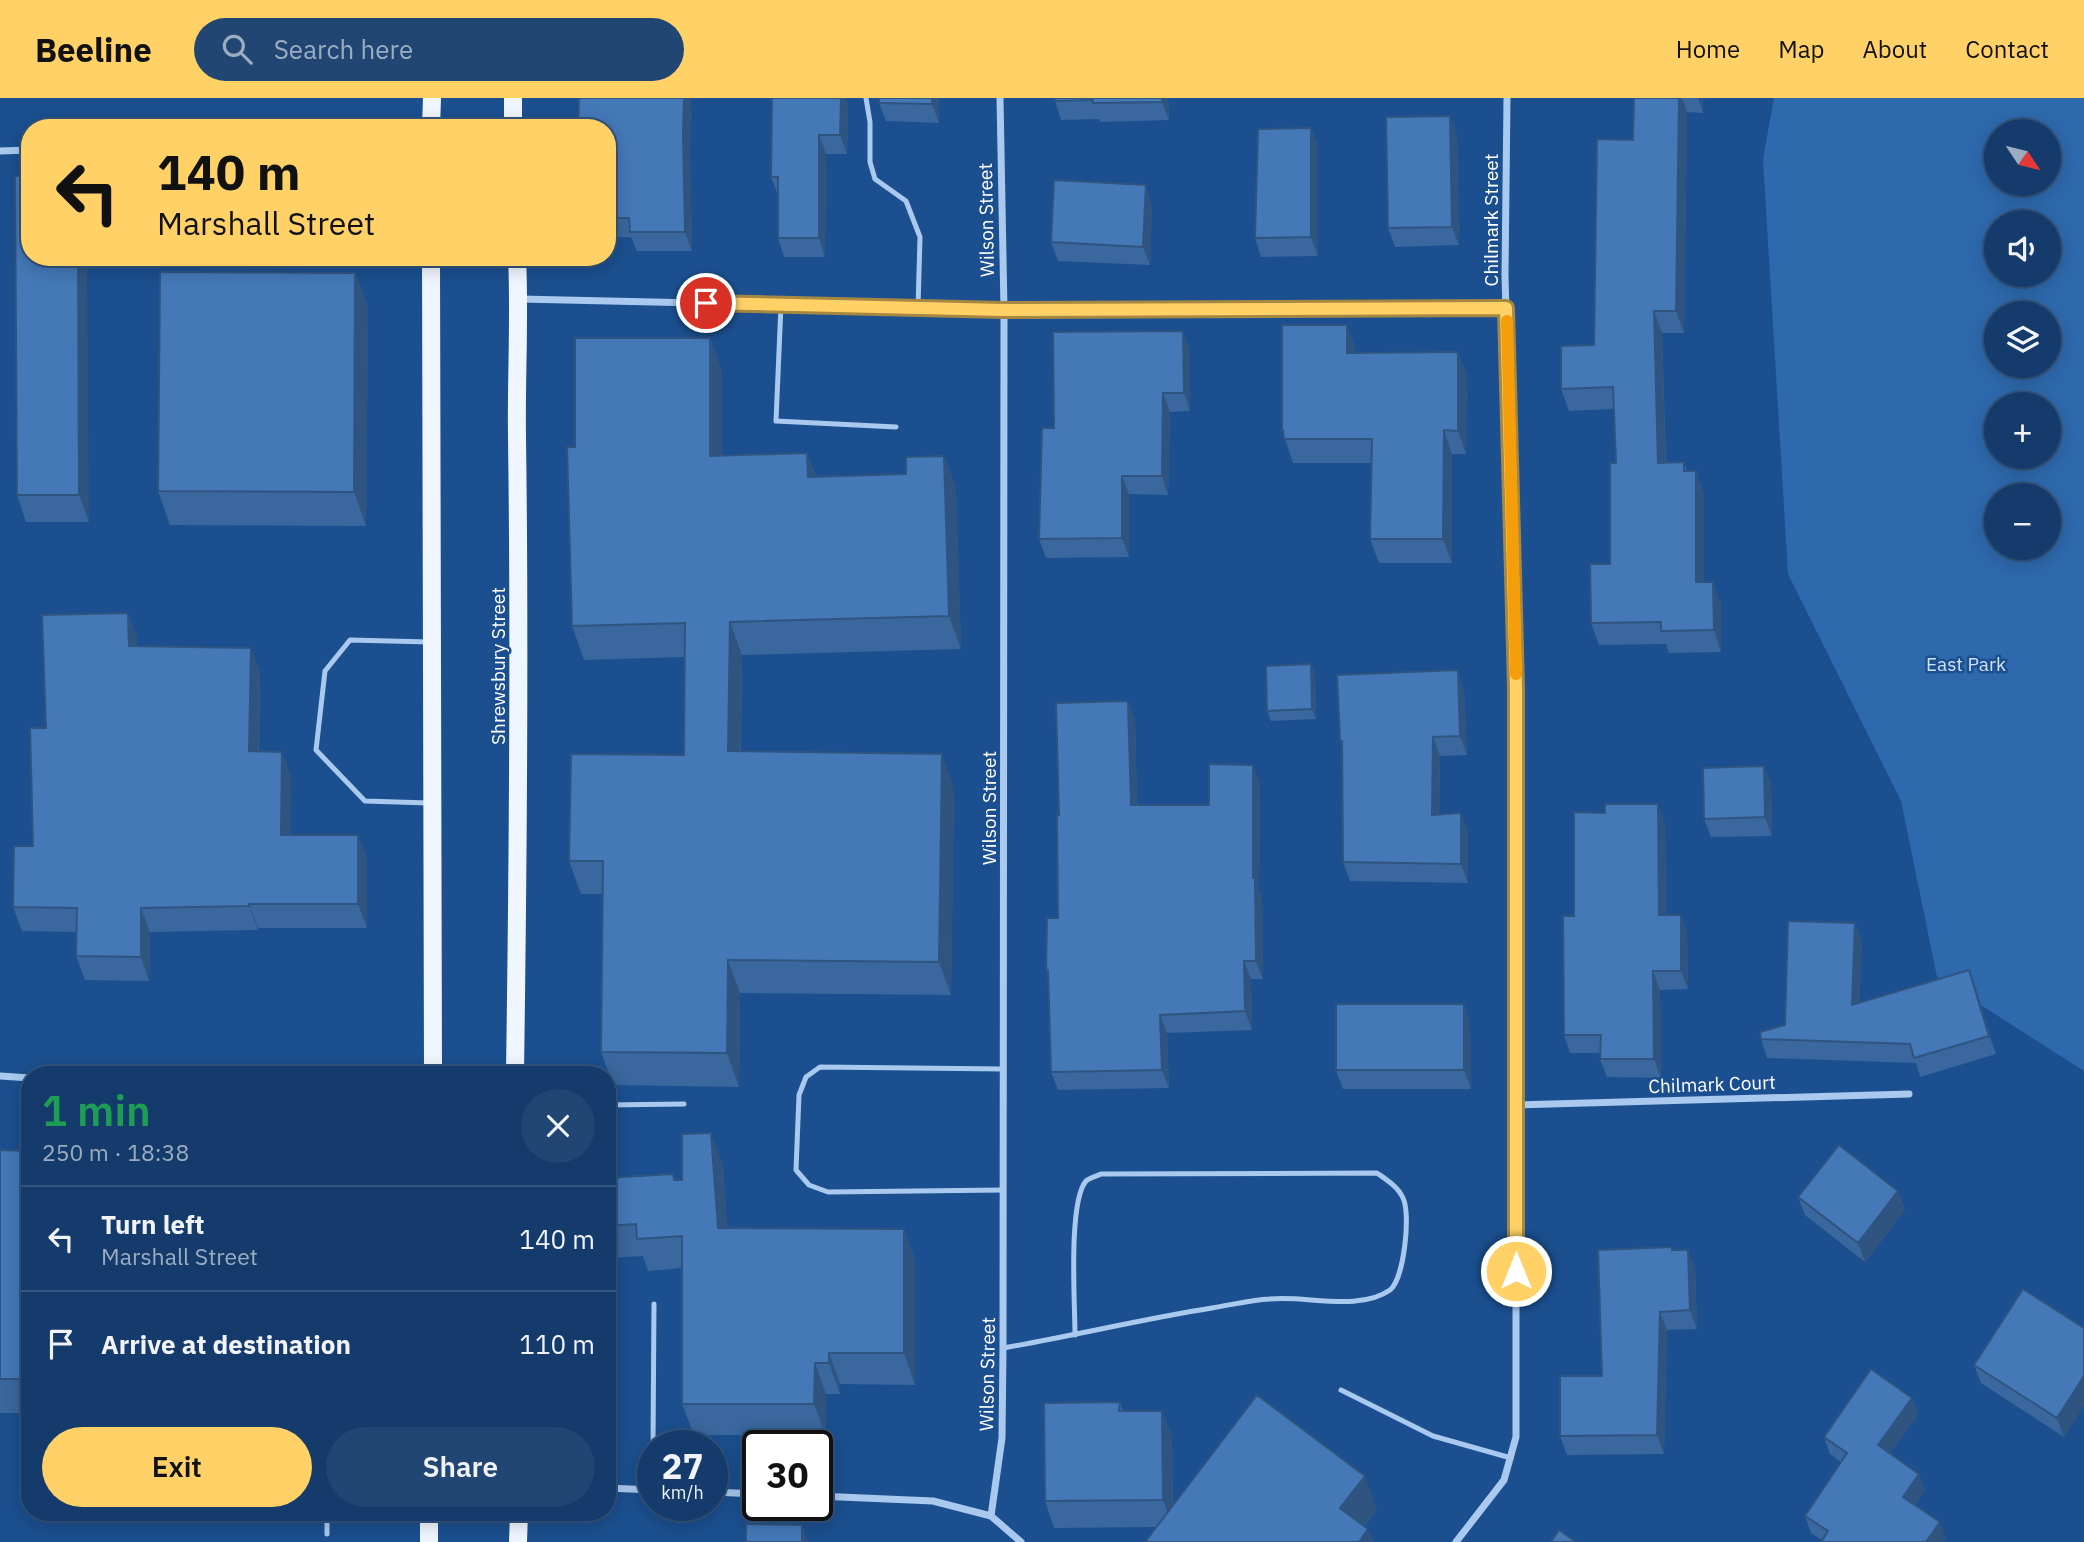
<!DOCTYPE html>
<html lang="en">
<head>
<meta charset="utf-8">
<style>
  body { margin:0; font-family:"IBM Plex Sans",sans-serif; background:#214673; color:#f1f3f6; height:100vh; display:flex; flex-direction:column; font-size:26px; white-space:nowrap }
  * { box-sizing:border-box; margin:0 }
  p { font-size:23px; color:#9dadc1 }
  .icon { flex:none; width:38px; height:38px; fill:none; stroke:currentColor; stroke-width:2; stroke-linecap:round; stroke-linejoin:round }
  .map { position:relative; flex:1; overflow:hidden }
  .side { position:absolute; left:21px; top:968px; width:595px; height:455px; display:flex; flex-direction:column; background:#143b6b; border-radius:28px; box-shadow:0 4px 18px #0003,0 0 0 2px #33557e }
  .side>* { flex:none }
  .guide { position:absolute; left:21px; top:21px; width:595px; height:147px; border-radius:28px; box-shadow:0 4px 18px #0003,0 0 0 2px #33557e; background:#ffd166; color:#111; overflow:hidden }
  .needle { width:46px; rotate:125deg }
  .fabs { position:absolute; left:1984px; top:21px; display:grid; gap:14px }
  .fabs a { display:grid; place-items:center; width:77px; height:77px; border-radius:50%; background:#143b6b; box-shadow:0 4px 18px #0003,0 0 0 2px #33557e; font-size:35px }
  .speed { position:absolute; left:637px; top:1332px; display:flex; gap:14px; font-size:35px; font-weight:700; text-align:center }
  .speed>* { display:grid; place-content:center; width:91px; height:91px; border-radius:50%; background:#143b6b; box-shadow:0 4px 18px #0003,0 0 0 2px #33557e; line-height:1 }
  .speed small { font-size:18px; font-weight:400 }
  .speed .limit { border:4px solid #111; border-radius:10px; background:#fff; color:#111 }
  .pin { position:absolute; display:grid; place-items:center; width:60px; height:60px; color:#fff; margin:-30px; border:4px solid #fff; border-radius:50%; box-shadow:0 2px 7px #0007 }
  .me { position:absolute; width:77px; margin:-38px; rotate:0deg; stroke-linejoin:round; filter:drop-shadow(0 0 5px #0008) }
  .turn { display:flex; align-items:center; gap:24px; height:147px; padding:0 21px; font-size:32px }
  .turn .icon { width:91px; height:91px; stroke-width:2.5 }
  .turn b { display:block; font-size:49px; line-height:60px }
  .round { display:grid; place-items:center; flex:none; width:74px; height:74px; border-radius:37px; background:#214673 }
  .overview { display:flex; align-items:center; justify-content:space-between; height:119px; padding:0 21px }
  h1 { font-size:42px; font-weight:600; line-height:52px; color:#1e9e55 }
  .button { display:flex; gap:14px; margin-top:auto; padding:14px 21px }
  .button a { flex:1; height:80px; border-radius:42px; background:#ffd166; color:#111; font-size:28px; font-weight:600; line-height:80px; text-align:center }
  .button a+a { background:#214673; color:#f1f3f6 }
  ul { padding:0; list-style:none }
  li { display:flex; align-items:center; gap:21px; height:105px; padding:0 21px; border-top:2px solid #33557e }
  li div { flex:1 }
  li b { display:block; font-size:26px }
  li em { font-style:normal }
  header { display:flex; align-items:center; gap:42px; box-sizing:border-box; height:98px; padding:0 35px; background:#ffd166; color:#111 }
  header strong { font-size:33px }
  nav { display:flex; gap:38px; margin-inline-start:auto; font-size:24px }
  .search { width:490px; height:63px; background:#214673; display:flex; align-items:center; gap:18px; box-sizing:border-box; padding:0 24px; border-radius:38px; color:#9dadc1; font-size:26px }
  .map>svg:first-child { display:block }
  .green { fill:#2e69ad; fill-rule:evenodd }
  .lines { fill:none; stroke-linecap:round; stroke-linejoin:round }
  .lane { stroke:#a9c9ee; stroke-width:5 }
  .street { stroke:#a9c9ee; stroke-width:7 }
  .primary { stroke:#f0f6ff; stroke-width:18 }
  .wall { fill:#3a679d }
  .shaded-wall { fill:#305480 }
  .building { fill:#4478b7; stroke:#305480; stroke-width:2 }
  .route-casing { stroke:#a68842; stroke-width:18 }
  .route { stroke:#ffd166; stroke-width:12 }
  .slow { stroke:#f59e0b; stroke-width:12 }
  .labels { text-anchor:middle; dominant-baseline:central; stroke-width:5; stroke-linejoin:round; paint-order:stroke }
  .street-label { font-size:19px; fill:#fff; stroke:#1b4f8f }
  .park-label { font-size:19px; fill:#cfe3fa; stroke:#1b4f8f }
</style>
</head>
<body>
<header>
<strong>Beeline</strong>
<div class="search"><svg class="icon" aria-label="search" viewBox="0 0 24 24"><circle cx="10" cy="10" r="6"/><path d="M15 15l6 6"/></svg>Search here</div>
<nav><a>Home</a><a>Map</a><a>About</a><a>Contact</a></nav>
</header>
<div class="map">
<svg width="2084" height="1444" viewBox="0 0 2084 1444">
  <rect width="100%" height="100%" fill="#1b4f8f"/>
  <path class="green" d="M1774 0H2084V973L1937 879 1901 703 1788 476 1763 61ZM1997 33H2049V86H1997ZM1997 124H2049V177H1997ZM1997 215H2049V268H1997ZM1997 306H2049V359H1997ZM1997 397H2049V450H1997Z"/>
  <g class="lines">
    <g class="lane">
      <polyline points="866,0 870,24 870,64 875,81 906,103 920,139 918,210"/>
      <polyline points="781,207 776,323 896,329"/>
      <polyline points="429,705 365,703 316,652 325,573 350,542 429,544"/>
      <polyline points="607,1007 684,1006"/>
      <polyline points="1003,1092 828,1094 809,1087 796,1072 799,997 806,979 820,969 1004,971"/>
      <path d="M1003 1250C1073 1238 1142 1221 1212 1210 1231 1207 1250 1202 1270 1201 1305 1197 1359 1214 1390 1192 1404 1181 1411 1116 1403 1100 1398 1089 1387 1082 1377 1075L1101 1076C1097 1078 1089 1080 1086 1083 1068 1104 1075 1207 1075 1237"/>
      <polyline points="1341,1292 1433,1338 1511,1360"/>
      <polyline points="653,1348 654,1206"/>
      <polyline points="327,1436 327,1414"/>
    </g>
    <g class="street">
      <polyline points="0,53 30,52"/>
      <polyline points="520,201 1004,212 1506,210"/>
      <polyline points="0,978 30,980"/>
      <polyline points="1516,1007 1909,996"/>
      <polyline points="607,1390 653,1392"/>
      <polyline points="712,1394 758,1396"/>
      <polyline points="817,1398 933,1403 991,1418 1021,1444"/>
      <polyline points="991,1418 1002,1340 1003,1250 1004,212 1000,0"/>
      <polyline points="1456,1444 1504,1382 1516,1339 1516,590 1505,177 1507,0"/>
    </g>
    <g class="primary">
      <polyline points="431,30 432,0"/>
      <polyline points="513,30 513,0"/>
      <polyline points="431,159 433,976"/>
      <path d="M515 976C518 764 520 552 517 340 516 279 520 219 517 159"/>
      <polyline points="429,1444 429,1414"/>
      <polyline points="518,1444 519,1414"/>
    </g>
  </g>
  <g class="wall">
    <polygon points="579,0 691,0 690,55 692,153 637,153 631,139 615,139 612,130 607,131 607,30 579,30"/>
    <polygon points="939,0 939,25 886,23 879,5"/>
    <polygon points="1055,0 1168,0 1169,22 1100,24 1099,21 1061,22 1055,3"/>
    <polygon points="1634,0 1703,0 1703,15 1687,14 1684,235 1662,235 1666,364 1684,364 1687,373 1704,395 1704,484 1721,505 1721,554 1669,555 1666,546 1599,547 1591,525 1610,466 1616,365 1614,311 1569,313 1561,291 1594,247 1633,42"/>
    <polygon points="848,5 847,56 826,56 825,159 784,159 778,140 778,97 771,79"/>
    <polygon points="1311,30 1318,49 1318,158 1261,159 1255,140"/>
    <polygon points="1457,36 1459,147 1395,149 1388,130"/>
    <polygon points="15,78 89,424 26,424 17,397"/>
    <polygon points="1152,106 1150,167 1058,163 1051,144"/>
    <polygon points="355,175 368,209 366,428 170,427 158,393"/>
    <polygon points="1347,227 1355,251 1355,255 1458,254 1467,278 1466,356 1452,356 1452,465 1379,465 1370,441 1371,365 1293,365 1282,332"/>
    <polygon points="710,240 722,274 722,358 807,355 816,379 906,376 944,358 956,391 961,551 742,557 741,654 954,690 951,897 740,895 739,989 613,987 601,954 603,796 581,796 569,763 684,657 685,559 584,562 572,528 575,349"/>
    <polygon points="1190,252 1190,313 1170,314 1168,397 1129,396 1129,459 1046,460 1039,441 1054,330"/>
    <polygon points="128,515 137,539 137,548 260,574 259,653 291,678 290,737 358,737 367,761 367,830 258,830 258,832 150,834 149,883 85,882 76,858 76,834 22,833 13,809 33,748 46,630"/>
    <polygon points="1311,566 1315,576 1316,621 1271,623 1267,613"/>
    <polygon points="1464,591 1467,657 1440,658 1439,716 1468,734 1468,785 1350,783 1343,764 1342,648 1340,643"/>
    <polygon points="1128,603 1135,622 1137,707 1209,707 1260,685 1259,792 1262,798 1263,881 1251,881 1252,932 1167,935 1169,990 1058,992 1051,974 1049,880 1046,872 1058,820 1059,717"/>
    <polygon points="1764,668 1771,686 1772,738 1711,739 1704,721"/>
    <polygon points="1665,725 1666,817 1681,817 1687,836 1688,891 1660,892 1661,980 1607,979 1600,961 1600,955 1570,955 1564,937 1574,818"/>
    <polygon points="1855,825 1862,843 1859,905 1969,872 1976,891 1996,956 1920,979 1916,965 1767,960 1761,941 1785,927"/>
    <polygon points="1470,925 1471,991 1343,991 1336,972"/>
    <polygon points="0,1052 30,1053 30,1315 0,1315"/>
    <polygon points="723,1067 727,1130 904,1131 915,1162 915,1287 840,1286 840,1296 826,1296 826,1337 694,1337 682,1306 682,1170 648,1173 643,1158 607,1160 607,1080 682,1082"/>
    <polygon points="1898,1093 1905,1112 1865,1164 1805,1117 1798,1099"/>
    <polygon points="1674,1152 1695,1171 1697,1231 1667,1232 1664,1356 1567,1357 1560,1338 1602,1278"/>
    <polygon points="2023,1191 2064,1339 1981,1285 1974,1267"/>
    <polygon points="1912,1300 1918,1317 1890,1355 1919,1376 1925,1393 1915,1407 1946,1440 1822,1442 1811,1435 1805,1418 1841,1364 1830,1356 1824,1339"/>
    <polygon points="1120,1304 1123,1313 1162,1313 1172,1340 1173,1408 1377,1412 1365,1428 1368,1431 1373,1444 1145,1444 1156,1429 1054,1430 1045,1403"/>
  </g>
  <g class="shaded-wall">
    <polygon points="684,0 691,0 690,55 692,153 685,134 683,36"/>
    <polygon points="841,0 846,0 848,5 847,56 840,37"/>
    <polygon points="932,0 939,0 939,25 932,6"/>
    <polygon points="1162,0 1168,0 1169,22 1162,4"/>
    <polygon points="1679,0 1682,0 1687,14 1684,235 1676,213"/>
    <polygon points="1698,0 1703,0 1703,15"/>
    <polygon points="1450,18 1457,36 1459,147 1452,129"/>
    <polygon points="1311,30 1318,49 1318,158 1311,139"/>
    <polygon points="819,37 826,56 825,159 819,140"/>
    <polygon points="1146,87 1152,106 1150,167 1143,149"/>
    <polygon points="78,159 87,159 89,424 79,397"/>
    <polygon points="355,175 368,209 366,428 354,394"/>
    <polygon points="1654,213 1662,235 1666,386 1658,365"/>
    <polygon points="1347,227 1355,251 1355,279 1347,255"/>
    <polygon points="1183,233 1190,252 1190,313 1184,295"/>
    <polygon points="710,240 722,274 722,391 710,358"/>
    <polygon points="1458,254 1467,278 1466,356 1458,333"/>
    <polygon points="1163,295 1170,314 1168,397 1162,378"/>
    <polygon points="1444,332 1452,356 1452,465 1443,441"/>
    <polygon points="807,355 819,389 808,379"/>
    <polygon points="944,358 956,391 961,551 949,518"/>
    <polygon points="1696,373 1704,395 1704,506 1696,484"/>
    <polygon points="1122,378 1129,396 1129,459 1122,440"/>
    <polygon points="1713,484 1721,505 1721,554 1714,532"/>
    <polygon points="128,515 137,539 138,572 129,548"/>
    <polygon points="730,524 742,557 740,687 728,653"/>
    <polygon points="251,550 260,574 258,677 249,653"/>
    <polygon points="1311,566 1315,576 1316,621 1312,611"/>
    <polygon points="1458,572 1464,591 1467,657 1460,638"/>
    <polygon points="1128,603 1135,622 1138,726 1131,707"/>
    <polygon points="1433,639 1440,658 1438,735 1432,717"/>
    <polygon points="282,654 291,678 290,761 281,737"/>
    <polygon points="942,656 954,690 951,897 939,864"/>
    <polygon points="1253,667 1260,685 1259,792 1262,798 1263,881 1256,863 1253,780"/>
    <polygon points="1764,668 1771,686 1772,738 1765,719"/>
    <polygon points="1658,706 1665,725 1666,836 1659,817"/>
    <polygon points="1461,715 1468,734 1468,785 1461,766"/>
    <polygon points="358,737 367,761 367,830 358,806"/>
    <polygon points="249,806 258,830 258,832 249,808"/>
    <polygon points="141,810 150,834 149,883 141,859"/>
    <polygon points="1681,817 1687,836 1688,891 1681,873"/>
    <polygon points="1855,825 1862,843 1859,926 1852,907"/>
    <polygon points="728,862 740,895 739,989 727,955"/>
    <polygon points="1244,863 1251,881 1252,932 1245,913"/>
    <polygon points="1969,872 1976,891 1996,956 1989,938"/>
    <polygon points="1653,873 1660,892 1661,980 1654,961"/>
    <polygon points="1464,906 1470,925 1471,991 1464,972"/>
    <polygon points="1160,917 1167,935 1169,990 1162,972"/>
    <polygon points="711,1035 723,1067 729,1161 718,1130"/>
    <polygon points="1898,1093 1905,1112 1865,1164 1858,1145"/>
    <polygon points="904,1131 915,1162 915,1287 904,1255"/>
    <polygon points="1688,1152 1695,1171 1697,1231 1690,1212"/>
    <polygon points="1660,1214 1667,1232 1664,1356 1657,1337"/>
    <polygon points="829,1255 840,1286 840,1296 829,1265"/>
    <polygon points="815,1265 826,1296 826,1337 814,1306"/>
    <polygon points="2084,1278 2084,1308 2064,1339 2057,1320"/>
    <polygon points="1912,1300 1918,1317 1884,1364 1878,1347"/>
    <polygon points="1162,1313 1172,1340 1173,1429 1163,1402"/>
    <polygon points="1919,1376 1925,1393 1909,1416 1903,1399"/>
    <polygon points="1365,1378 1377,1412 1353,1444 1340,1410"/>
    <polygon points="1940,1424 1946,1440 1943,1444 1926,1444"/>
    <polygon points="802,1427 808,1444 802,1444"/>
    <polygon points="1368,1431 1373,1444 1359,1444"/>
  </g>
  <g class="building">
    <polygon points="579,0 684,0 683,36 685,134 630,134 629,120 608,120 608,112 607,112 607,30 582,30 582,29 578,29"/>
    <polygon points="772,0 841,0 840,37 819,37 819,140 778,140 778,79 771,79"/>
    <polygon points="879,0 932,0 932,6 879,5"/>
    <polygon points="1055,0 1162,0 1162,4 1093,5 1093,2 1055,3"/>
    <polygon points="1634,0 1679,0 1676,213 1654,213 1658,365 1684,364 1684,373 1696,373 1696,484 1713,484 1714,532 1661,533 1661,524 1591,525 1590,466 1610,466 1610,365 1616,365 1613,289 1561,291 1561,248 1594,247 1597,41 1633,42"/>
    <polygon points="1450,18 1452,129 1388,130 1386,19"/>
    <polygon points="1311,30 1311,139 1255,140 1258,31"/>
    <polygon points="15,78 30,78 30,159 78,159 79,397 17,397"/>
    <polygon points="1054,82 1146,87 1143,149 1051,144"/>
    <polygon points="160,174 355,175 354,394 158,393"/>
    <polygon points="1282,227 1347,227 1347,255 1458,254 1458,333 1444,332 1443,441 1370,441 1372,341 1284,341 1283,332 1282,332"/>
    <polygon points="1183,233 1184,295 1163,295 1162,378 1122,378 1122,440 1039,441 1042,330 1054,330 1053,234"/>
    <polygon points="575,240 710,240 710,358 807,355 808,379 906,376 906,359 944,358 949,518 730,524 728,653 942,656 939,864 728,862 727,955 601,954 603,763 569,763 571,656 684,657 685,525 572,528 567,349 575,349"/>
    <polygon points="128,515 129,548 251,550 249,653 282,654 281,737 358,737 358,806 249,806 249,808 141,810 141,859 76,858 77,810 13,809 14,748 33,748 30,630 46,630 42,517"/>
    <polygon points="1311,566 1312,611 1267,613 1266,568"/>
    <polygon points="1458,572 1460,638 1433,639 1432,717 1461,715 1461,766 1343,764 1342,643 1340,643 1337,577"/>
    <polygon points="1128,603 1131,707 1209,707 1209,666 1253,667 1253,780 1255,780 1256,863 1244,863 1245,913 1160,917 1162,972 1051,974 1048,872 1046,872 1047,820 1058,820 1057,717 1059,717 1056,605"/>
    <polygon points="1764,668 1765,719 1704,721 1703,670"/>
    <polygon points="1605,706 1658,706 1659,817 1681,817 1681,873 1653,873 1654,961 1600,961 1601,937 1564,937 1563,818 1574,818 1574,714 1605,715"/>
    <polygon points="1788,823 1855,825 1852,907 1969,872 1989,938 1914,960 1910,946 1761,941 1760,934 1785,927"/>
    <rect x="1336" y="906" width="128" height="66"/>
    <polygon points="711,1035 718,1130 904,1131 904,1255 829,1255 829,1265 815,1265 814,1306 682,1306 682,1138 637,1141 636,1126 607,1128 607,1080 673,1076 674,1082 682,1082 682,1036"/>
    <polygon points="1839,1047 1898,1093 1858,1145 1798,1099"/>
    <polygon points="0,1052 30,1053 30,1281 0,1281"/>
    <polygon points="1672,1149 1672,1152 1688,1152 1690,1212 1660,1214 1657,1337 1560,1338 1560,1278 1602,1278 1598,1152"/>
    <polygon points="2023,1191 2084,1230 2084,1278 2057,1320 1974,1267"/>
    <polygon points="1871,1271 1912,1300 1878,1347 1919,1376 1903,1399 1940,1424 1926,1444 1821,1444 1828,1433 1805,1418 1847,1355 1824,1339"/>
    <polygon points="1257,1297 1365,1378 1340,1410 1368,1431 1359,1444 1145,1444"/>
    <polygon points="1120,1304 1119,1313 1162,1313 1163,1402 1045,1403 1044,1305"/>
    <polygon points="746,1426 802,1427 802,1444 746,1444"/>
    <polygon points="1559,1432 1576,1444 1551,1444"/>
  </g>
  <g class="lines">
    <g class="route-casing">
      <polyline id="route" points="706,205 1004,212 1506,210 1516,590 1516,1173"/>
    </g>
    <use href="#route" class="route"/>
    <polyline class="slow" points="1507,223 1516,576"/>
  </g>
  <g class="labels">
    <g class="street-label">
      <text transform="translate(986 122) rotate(-91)">Wilson Street</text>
      <text transform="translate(1491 122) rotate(-90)">Chilmark Street</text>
      <text transform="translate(498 568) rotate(-90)">Shrewsbury Street</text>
      <text transform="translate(989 710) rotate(-90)">Wilson Street</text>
      <text transform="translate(1712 986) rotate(-2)">Chilmark Court</text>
      <text transform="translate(987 1276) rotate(-89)">Wilson Street</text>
    </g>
    <g class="park-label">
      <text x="1966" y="566">East Park</text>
    </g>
  </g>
</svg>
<div class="fabs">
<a><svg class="needle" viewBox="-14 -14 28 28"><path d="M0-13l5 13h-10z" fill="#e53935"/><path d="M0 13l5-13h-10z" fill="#9dadc1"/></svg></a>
<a><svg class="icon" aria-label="sound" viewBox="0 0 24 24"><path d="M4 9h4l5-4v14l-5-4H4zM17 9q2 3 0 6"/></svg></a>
<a><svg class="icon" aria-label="layers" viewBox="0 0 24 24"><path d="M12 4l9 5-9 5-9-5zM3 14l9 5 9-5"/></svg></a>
<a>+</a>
<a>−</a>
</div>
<div class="speed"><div>27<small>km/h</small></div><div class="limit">30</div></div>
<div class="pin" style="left:706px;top:205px;background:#d93025"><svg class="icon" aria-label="arrive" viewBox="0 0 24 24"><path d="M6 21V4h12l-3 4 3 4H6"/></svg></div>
<svg class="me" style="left:1516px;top:1173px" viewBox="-20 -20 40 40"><circle r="17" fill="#ffd166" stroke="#fff" stroke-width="3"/><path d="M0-11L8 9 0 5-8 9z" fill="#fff"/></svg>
<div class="guide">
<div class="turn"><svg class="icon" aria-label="left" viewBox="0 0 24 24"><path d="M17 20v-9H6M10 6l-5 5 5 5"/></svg><div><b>140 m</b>Marshall Street</div></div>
</div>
<section class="side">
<div class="overview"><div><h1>1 min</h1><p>250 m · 18:38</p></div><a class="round"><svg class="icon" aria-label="close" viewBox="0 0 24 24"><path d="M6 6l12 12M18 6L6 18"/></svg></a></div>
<ul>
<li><svg class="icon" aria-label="left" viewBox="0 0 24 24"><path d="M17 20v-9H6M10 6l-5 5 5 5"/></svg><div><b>Turn left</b><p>Marshall Street</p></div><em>140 m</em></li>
<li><svg class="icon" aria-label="arrive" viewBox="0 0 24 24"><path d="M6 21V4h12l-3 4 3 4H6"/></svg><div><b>Arrive at destination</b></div><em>110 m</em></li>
</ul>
<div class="button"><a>Exit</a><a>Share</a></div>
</section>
</div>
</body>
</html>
